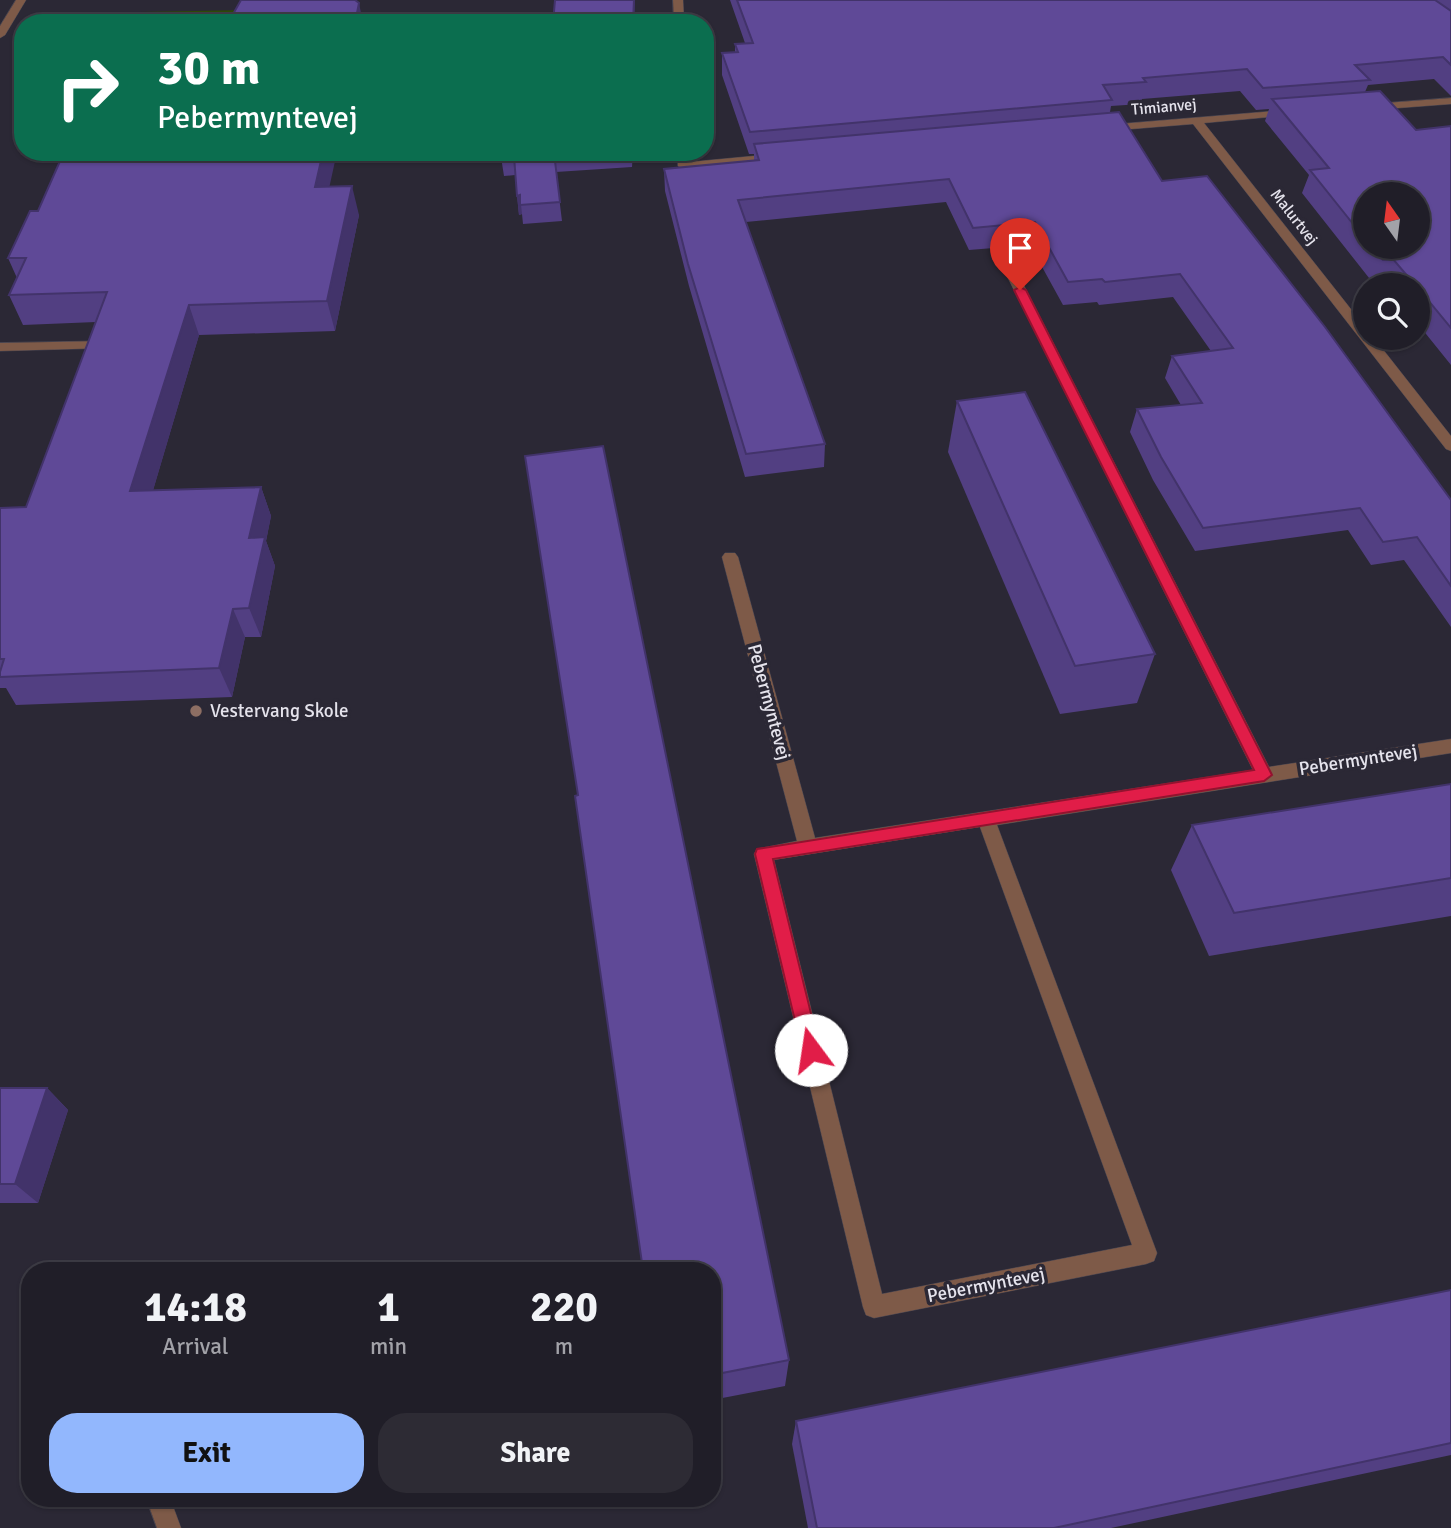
<!DOCTYPE html>
<html lang="en">
<head>
<meta charset="utf-8">
<style>
  body { margin:0; font-family:Signika,sans-serif; background:#2d2b34; color:#f1f3f6; height:100vh; display:flex; flex-direction:column; font-size:26px; white-space:nowrap }
  * { box-sizing:border-box; margin:0 }
  p { font-size:23px; color:#a2a2a8 }
  .icon { flex:none; width:38px; height:38px; fill:none; stroke:currentColor; stroke-width:2; stroke-linecap:round; stroke-linejoin:round }
  .map { position:relative; flex:1; overflow:hidden }
  .details { position:absolute; left:21px; top:1262px; width:700px; height:245px; display:flex; flex-direction:column; background:#201e28; border-radius:28px; box-shadow:0 2px 5px #0004,0 0 0 2px #3d3c45 }
  .details>* { flex:none }
  .hud { position:absolute; left:14px; top:14px; width:700px; height:147px; border-radius:28px; box-shadow:0 2px 5px #0004,0 0 0 2px #3d3c45; background:#0b6e4f; color:#fff; overflow:hidden }
  .needle { width:46px; rotate:346deg }
  .controls { position:absolute; left:1353px; top:182px; display:grid; gap:14px }
  .controls a { display:grid; place-items:center; width:77px; height:77px; border-radius:50%; background:#201e28; box-shadow:0 2px 5px #0004,0 0 0 2px #3d3c45; font-size:35px }
  .pin { position:absolute; display:grid; place-items:center; width:60px; height:60px; color:#fff; margin:-72px -30px; border-radius:50% 50% 50% 0; rotate:-45deg; box-shadow:0 0 7px #0007 }
  .pin .icon { rotate:45deg }
  .me { position:absolute; width:77px; margin:-38px; rotate:346deg; stroke-linejoin:round; filter:drop-shadow(0 0 5px #0008) }
  .turn { display:flex; align-items:center; gap:24px; height:147px; padding:0 28px; font-size:32px }
  .turn .icon { width:91px; height:91px; stroke-width:2.5 }
  .turn b { display:block; font-size:49px; line-height:60px }
  .eta { display:flex; justify-content:space-evenly; align-items:center; height:119px; text-align:center }
  .eta b { font-size:42px; font-weight:800; line-height:49px }
  .primary-button { display:flex; gap:14px; margin-top:auto; padding:14px 28px }
  .primary-button a { flex:1; height:80px; border-radius:28px; background:#92b7fd; color:#111; font-size:28px; font-weight:800; line-height:80px; text-align:center }
  .primary-button a+a { background:#2d2b34; color:#f1f3f6 }
  .map>svg:first-child { display:block }
  .green { fill:#2e4a07 }
  .lines { fill:none; stroke-linecap:round; stroke-linejoin:round }
  .service-casing { stroke:#494652; stroke-width:1 }
  .minor-casing { stroke:#494652; stroke-width:1 }
  .service { fill:#7e5a48; fill-rule:evenodd }
  .minor { fill:#7e5a48; fill-rule:evenodd }
  .wall { fill:#523f82; fill-rule:evenodd }
  .shaded-wall { fill:#42336a }
  .building { fill:#5f4997; stroke:#42336a; stroke-width:2 }
  .route { fill:#e11d48; stroke:#92132f; stroke-width:2 }
  .education-dot { fill:#8d6e63; stroke:#2b2835; stroke-width:2.5 }
  .labels { text-anchor:middle; dominant-baseline:central; stroke-width:7; stroke-linejoin:round; paint-order:stroke }
  .far-street-label { font-size:16px; fill:#e5e3ec; stroke:#2b2835 }
  .street-label { font-size:19px; fill:#e5e3ec; stroke:#2b2835 }
  .poi-label { font-size:19px; fill:#e5e3ec; stroke:#2b2835; text-anchor:start }
</style>
</head>
<body>
<div class="map">
<svg width="1451" height="1528" viewBox="0 0 1451 1528">
  <rect width="100%" height="100%" fill="#2b2835"/>
  <polygon class="green" points="248,10 243,23 135,23 140,12"/>
  <g class="lines">
    <g class="service-casing">
      <g id="service">
        <polygon points="104,341 109,342 109,348 0,351 0,343"/>
        <polygon points="146,1498 170,1498 181,1528 157,1528"/>
      </g>
    </g>
    <g class="minor-casing">
      <g id="minor">
        <polygon points="16,0 26,0 5,35 0,38 0,26"/>
        <polygon points="673,0 683,0 684,23 674,23"/>
        <polygon points="1451,98 1451,104 1372,110 1366,107 1372,104"/>
        <polygon points="1288,110 1292,111 1292,115 1204,123 1365,327 1365,338 1374,338 1451,436 1451,451 1446,449 1193,124 1107,131 1101,128 1107,125"/>
        <polygon points="678,152 690,152 690,162 775,154 781,157 775,160 684,170 678,166"/>
        <path d="M1008 262 1014 266 1269 767 1451 739V753L997 825 1157 1253 1154 1261 1146 1264 874 1318 866 1315 863 1307 754 854 757 849 797 841 722 557 725 553H735L738 557 815 838 1253 770 1002 266ZM980 827 1132 1245 882 1294 774 860Z"/>
      </g>
    </g>
    <use href="#service" class="service"/>
    <use href="#minor" class="minor"/>
  </g>
  <g class="wall">
    <path d="M730 0H1451V96L1434 79 1368 85 1365 92 1416 130 1451 126V365L1418 324V285H1386L1383 282 1373 283 1302 193 1309 175 1265 121 1269 109 1256 110 1240 91 1142 99 1141 104 1111 106 1110 112 1162 181 1451 500V627L1404 560 1371 565 1348 530 1195 551 1153 480 1130 432 1137 409 1181 405 1165 378 1172 356 1211 351 1173 297 1099 305 1097 302 1063 305 1030 245 969 250 946 202 746 222 825 444 824 467 745 477 689 286 665 191 664 169 754 161V154H749L722 75V53L735 52V44L745 43ZM1365 194 1418 247H1365Z"/>
    <polygon points="502,152 633,152 632,167 556,172 562,221 523,224 522,214 519,215 515,175 504,176 501,157"/>
    <polygon points="329,187 359,215 335,331 199,335 153,490 261,487 271,516 266,541 275,566 261,637 245,637 232,697 16,705 6,688 0,688 0,508 26,507 96,322 23,325 9,295 17,278 8,258"/>
    <polygon points="957,401 1155,654 1137,703 1060,714 948,452"/>
    <polygon points="1451,784 1451,916 1209,956 1171,870 1192,825"/>
    <polygon points="0,1088 47,1088 68,1110 38,1203 0,1203"/>
    <polygon points="712,1270 789,1360 785,1386 712,1400"/>
    <polygon points="1451,1290 1451,1455 1111,1528 808,1528 792,1444 796,1421"/>
  </g>
  <g class="shaded-wall">
    <polygon points="634,0 635,0 634,23 633,23"/>
    <polygon points="359,3 363,23 355,23"/>
    <polygon points="323,152 337,152 323,216 315,187"/>
    <polygon points="352,186 359,215 335,331 327,301"/>
    <polygon points="520,195 522,214 519,215 517,196"/>
    <polygon points="189,305 199,335 144,521 130,491"/>
    <polygon points="261,487 271,516 266,541 275,566 261,637 249,608 249,538"/>
    <polygon points="233,609 245,637 232,697 219,668"/>
    <polygon points="47,1088 68,1110 38,1203 15,1184"/>
  </g>
  <g class="building">
    <polygon points="241,0 355,0 359,3 355,23 228,23"/>
    <polygon points="555,0 634,0 633,23 553,23"/>
    <polygon points="737,0 1435,0 1451,11 1451,65 1443,57 1355,65 1370,80 1263,88 1247,69 1143,78 1146,82 1103,85 1112,100 750,132 722,53 738,52 735,44 753,43"/>
    <polygon points="1380,91 1416,130 1451,126 1451,328 1418,288 1418,285 1415,285 1393,259 1383,260 1372,247 1418,247 1418,194 1365,194 1365,239 1310,170 1329,168 1272,99"/>
    <polygon points="1119,112 1162,181 1207,176 1325,327 1451,500 1451,586 1417,537 1383,542 1360,508 1203,528 1161,457 1137,409 1202,403 1172,356 1233,348 1180,274 1105,282 1102,279 1068,282 1035,222 973,228 949,179 738,200 825,444 746,454 688,264 664,169 759,160 754,144"/>
    <polygon points="64,152 323,152 315,187 352,186 327,301 189,305 130,491 261,487 249,538 265,537 249,608 233,609 219,668 0,677 0,672 4,659 0,659 0,508 26,507 107,292 9,295 26,258 8,258 30,211 38,211"/>
    <polygon points="502,152 573,152 554,153 560,202 520,205 520,195 517,196 514,156 501,157"/>
    <polygon points="1025,392 1155,654 1075,666 957,401"/>
    <polygon points="603,446 789,1360 712,1375 712,1270 643,1270 575,796 578,795 525,456"/>
    <polygon points="1451,784 1451,878 1234,913 1192,825"/>
    <polygon points="0,1088 47,1088 15,1184 0,1184"/>
    <polygon points="1451,1290 1451,1443 1054,1528 817,1528 796,1421"/>
  </g>
  <polygon class="route" points="1020,287 1026,290 1272,775 1264,781 773,859 820,1050 818,1056 811,1059 805,1056 802,1050 755,854 757,849 1254,770 1014,290"/>
  <circle class="education-dot" cx="196" cy="711" r="7"/>
  <g class="labels">
    <g class="far-street-label">
      <text transform="translate(1164 107) rotate(-5)">Timianvej</text>
      <text transform="translate(1294 217) rotate(52)">Malurtvej</text>
    </g>
    <g class="street-label">
      <text transform="translate(769 702) rotate(75)">Pebermyntevej</text>
      <text transform="translate(1358 760) rotate(-9)">Pebermyntevej</text>
      <text transform="translate(986 1285) rotate(-11)">Pebermyntevej</text>
    </g>
    <g class="poi-label">
      <text x="210" y="711">Vestervang Skole</text>
    </g>
  </g>
</svg>
<div class="controls">
<a><svg class="needle" viewBox="-14 -14 28 28"><path d="M0-13l5 13h-10z" fill="#e53935"/><path d="M0 13l5-13h-10z" fill="#a2a2a8"/></svg></a>
<a><svg class="icon" aria-label="search" viewBox="0 0 24 24"><circle cx="10" cy="10" r="6"/><path d="M15 15l6 6"/></svg></a>
</div>
<div class="pin" style="left:1020px;top:290px;background:#d93025"><svg class="icon" aria-label="arrive" viewBox="0 0 24 24"><path d="M6 21V4h12l-3 4 3 4H6"/></svg></div>
<svg class="me" style="left:811px;top:1050px" viewBox="-20 -20 40 40"><circle r="19" fill="#fff"/><path d="M0-13L10 11 0 6-10 11z" fill="#e11d48"/></svg>
<div class="hud">
<div class="turn"><svg class="icon" aria-label="right" viewBox="0 0 24 24"><path d="M7 20v-9h11M14 6l5 5-5 5"/></svg><div><b>30 m</b>Pebermyntevej</div></div>
</div>
<section class="details">
<div class="eta">
<div><b>14:18</b><p>Arrival</p></div>
<div><b>1</b><p>min</p></div>
<div><b>220</b><p>m</p></div>
</div>
<div class="primary-button"><a>Exit</a><a>Share</a></div>
</section>
</div>
</body>
</html>
